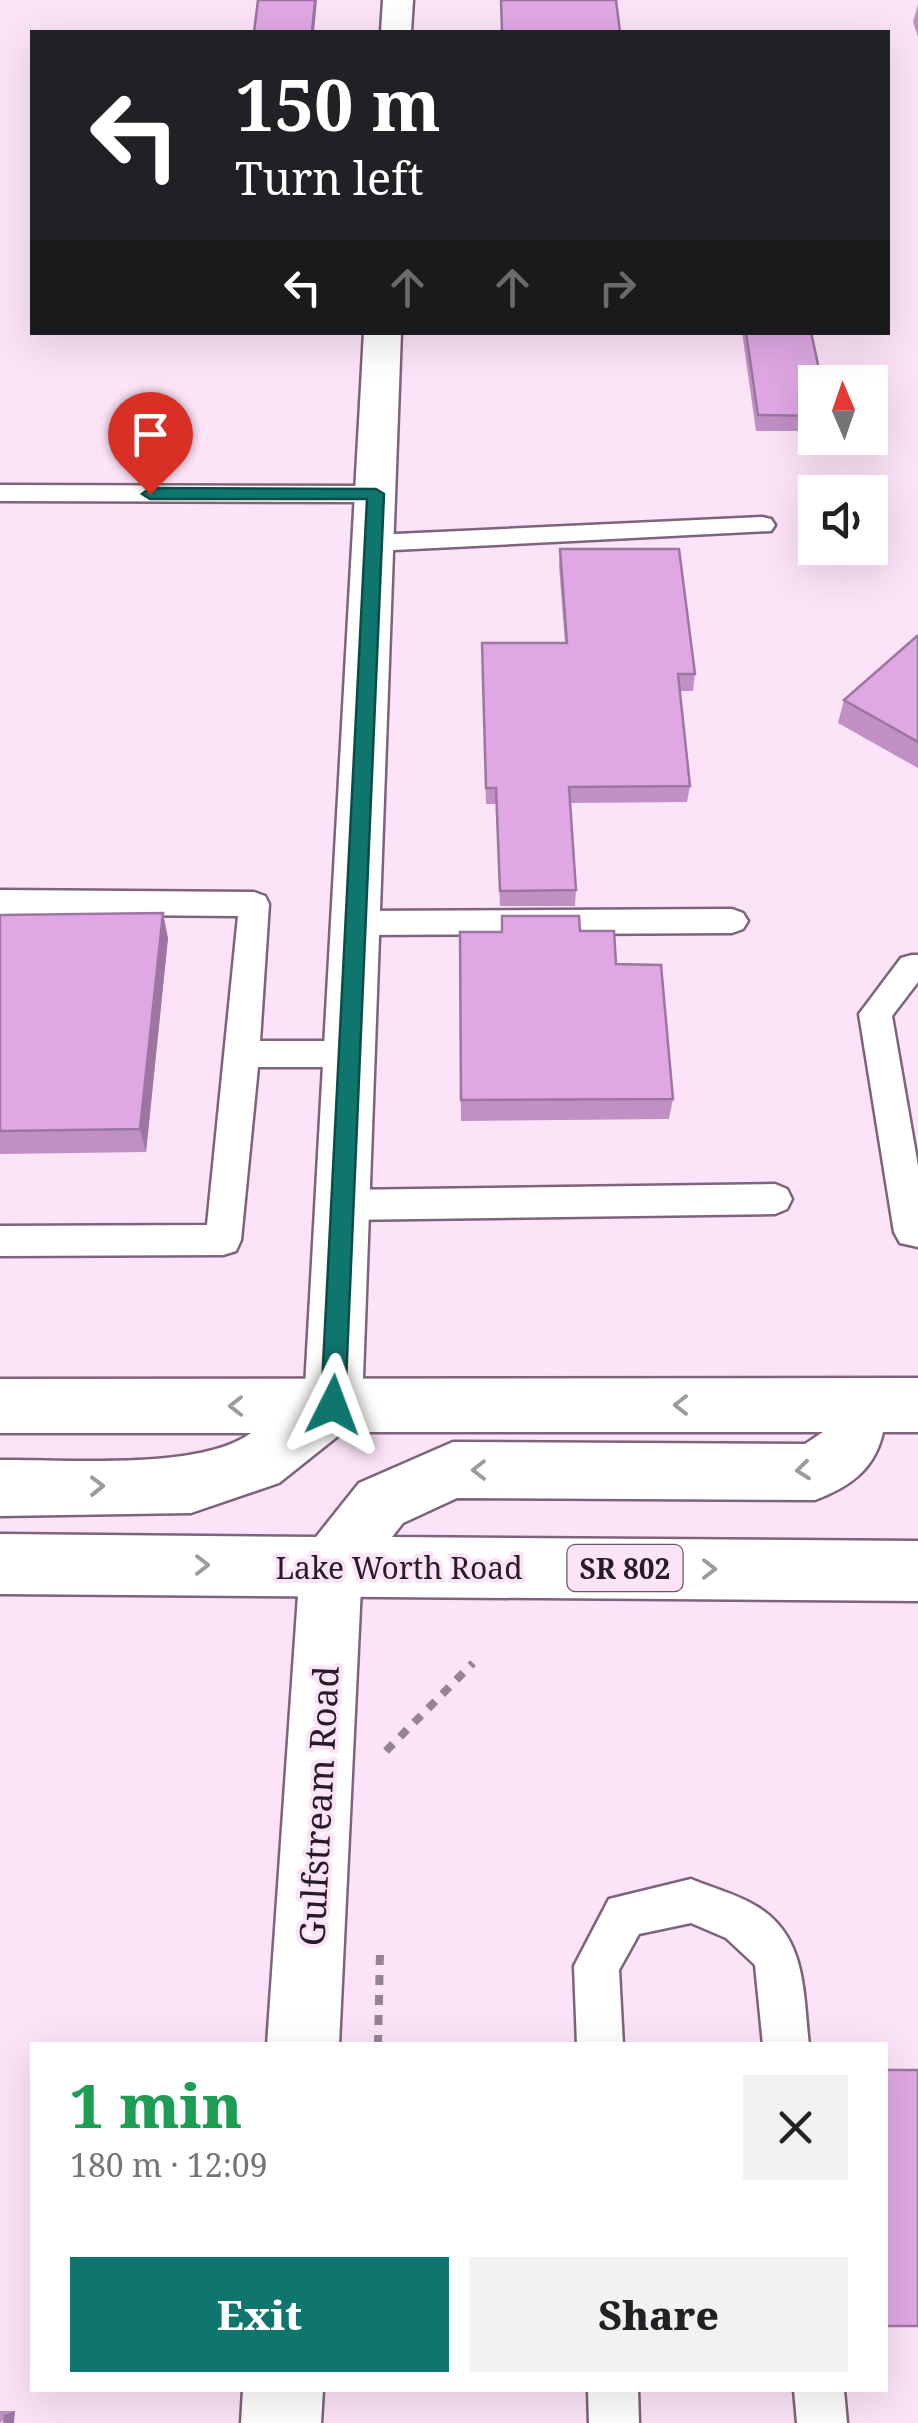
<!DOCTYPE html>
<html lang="en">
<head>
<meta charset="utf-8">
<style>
  body { margin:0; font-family:"Noto Serif",serif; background:#f2f2f2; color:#202124; height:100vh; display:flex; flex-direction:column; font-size:38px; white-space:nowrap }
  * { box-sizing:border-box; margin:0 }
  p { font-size:32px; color:#757577 }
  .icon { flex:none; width:55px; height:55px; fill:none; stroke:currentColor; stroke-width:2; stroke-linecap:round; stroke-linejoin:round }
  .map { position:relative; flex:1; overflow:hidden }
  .drawer { position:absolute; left:30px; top:2042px; width:858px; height:350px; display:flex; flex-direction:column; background:#fff; border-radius:0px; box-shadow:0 10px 40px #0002 }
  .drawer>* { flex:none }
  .banner { position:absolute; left:30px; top:30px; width:860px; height:305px; border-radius:0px; box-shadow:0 10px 40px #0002; background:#202124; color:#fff; overflow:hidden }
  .needle { width:65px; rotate:358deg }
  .fabs { position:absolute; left:798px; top:365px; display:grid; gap:20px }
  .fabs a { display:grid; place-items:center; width:90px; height:90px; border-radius:0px; background:#fff; box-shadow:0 10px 40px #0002; font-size:50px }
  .pin { position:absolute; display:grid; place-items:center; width:85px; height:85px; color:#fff; margin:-102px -42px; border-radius:50% 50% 50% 0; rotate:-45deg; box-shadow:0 0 10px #0007 }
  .pin .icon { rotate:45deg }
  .me { position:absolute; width:110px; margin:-55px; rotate:3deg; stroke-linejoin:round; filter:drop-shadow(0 0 8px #0008) }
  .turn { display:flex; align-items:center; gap:35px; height:210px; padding:0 40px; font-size:45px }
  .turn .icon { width:130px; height:130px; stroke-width:2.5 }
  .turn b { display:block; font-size:70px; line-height:85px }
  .lanes { display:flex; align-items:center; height:95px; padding:0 40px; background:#0003; justify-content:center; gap:50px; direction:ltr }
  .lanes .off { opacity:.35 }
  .round { display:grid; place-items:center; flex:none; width:105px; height:105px; border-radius:0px; background:#f2f2f2 }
  .summary { display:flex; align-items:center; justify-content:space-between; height:170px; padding:0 40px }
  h1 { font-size:60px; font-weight:800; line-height:75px; color:#1e9e55 }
  .action { display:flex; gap:20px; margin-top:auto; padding:20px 40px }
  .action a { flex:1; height:115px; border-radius:0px; background:#0f766e; color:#fff; font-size:40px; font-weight:800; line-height:115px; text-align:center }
  .action a+a { background:#f2f2f2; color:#202124 }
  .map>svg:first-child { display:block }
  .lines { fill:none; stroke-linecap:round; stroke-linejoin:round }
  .lane-casing { stroke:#7d637b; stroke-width:5 }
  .street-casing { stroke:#7d637b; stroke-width:5 }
  .primary-casing { stroke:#7d637b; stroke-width:5 }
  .path { stroke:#958392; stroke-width:8; stroke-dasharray:10 10; stroke-linecap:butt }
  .lane { fill:#fff; fill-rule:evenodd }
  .street { fill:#fff; fill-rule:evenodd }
  .primary { fill:#fff; fill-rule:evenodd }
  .wall { fill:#c090c4 }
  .shaded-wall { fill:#9c76a0 }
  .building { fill:#dfa8e4; stroke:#9c76a0; stroke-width:2.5 }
  .oneway { stroke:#9e999d }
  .route { fill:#0f766e; stroke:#0a4d48; stroke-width:2.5 }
  .labels { text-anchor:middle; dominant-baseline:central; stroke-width:8; stroke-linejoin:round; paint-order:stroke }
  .shield { fill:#fce3f8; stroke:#675865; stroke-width:2.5 }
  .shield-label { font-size:28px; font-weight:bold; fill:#271c26 }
  .street-label { font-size:30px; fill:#271c26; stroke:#fce3f8 }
  .near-street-label { font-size:35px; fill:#271c26; stroke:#fce3f8 }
</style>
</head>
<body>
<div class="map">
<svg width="918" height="2423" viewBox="0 0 918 2423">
  <rect width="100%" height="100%" fill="#fce3f8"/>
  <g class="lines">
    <g class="lane-casing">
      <g id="lane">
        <polygon points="0,485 376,486 389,494 376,502 0,501"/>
        <polygon points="762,517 771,519 775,525 771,531 374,551 361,543 374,535"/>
        <polygon points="0,890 254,892 265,896 269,904 260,1041 350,1041 362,1045 366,1054 362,1063 350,1067 258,1067 241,1240 236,1251 223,1255 0,1256 0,1226 207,1225 238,916 0,914"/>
        <polygon points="732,909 743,913 748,921 743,929 732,933 356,935 345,931 340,923 345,915 356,911"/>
        <polygon points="912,955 918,955 918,982 892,1016 918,1166 918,1247 900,1243 894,1232 859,1014 901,958"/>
        <polygon points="775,1184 787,1189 792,1199 787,1209 775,1214 343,1220 331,1215 326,1205 331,1195 343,1190"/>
        <path d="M691 1879C712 1888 737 1894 756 1906 807 1936 803 1993 809 2045H763L755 1965 726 1938 691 1923 639 1934 619 1970 623 2045H577L574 1966 609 1899Z"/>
        <polygon points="588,2390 638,2390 639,2423 589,2423"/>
        <polygon points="794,2390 844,2390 847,2423 797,2423"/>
      </g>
    </g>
    <g class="street-casing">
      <g id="street">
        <polygon points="383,0 413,0 411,32 381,32"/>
        <polygon points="364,332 401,332 362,1405 354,1424 333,1432 312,1424 304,1405"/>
        <polygon points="331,1536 353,1545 362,1566 339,2045 267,2045 300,1566 309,1545"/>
        <polygon points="243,2390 323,2390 321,2423 241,2423"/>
      </g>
    </g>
    <g class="primary-casing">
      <path id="primary" d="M918 1378V1432H883C875 1469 850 1487 815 1500L457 1498 403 1523 392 1537 918 1541V1601L0 1594V1534L316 1537 359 1483 453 1442 805 1444 823 1432H343L279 1483 191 1513 0 1516V1460C65 1459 200 1471 251 1433H0V1379Z"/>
    </g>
    <g class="path">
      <polyline points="386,1751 473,1663"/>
      <polyline points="378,2045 380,1952"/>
    </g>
    <use href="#lane" class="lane"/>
    <use href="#street" class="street"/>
    <use href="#primary" class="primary"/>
  </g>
  <g class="wall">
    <polygon points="918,4 918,37 913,22"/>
    <polygon points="742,332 811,332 815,382 815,431 756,431"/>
    <polygon points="560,549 695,674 693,691 680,691 690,786 687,802 570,803 576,890 575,906 500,906 496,804 486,804 482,660 565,643 559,566"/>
    <polygon points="918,636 918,768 838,723 844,700"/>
    <polygon points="0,915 168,938 146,1152 0,1154"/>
    <polygon points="502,916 580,931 616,964 673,1099 669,1119 461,1121 460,932 501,932"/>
    <polygon points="0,2411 15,2411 0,2423"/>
  </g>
  <g class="shaded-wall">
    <polygon points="315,0 317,0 314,32 312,32"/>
    <polygon points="163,913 168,938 146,1152 140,1129"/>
    <polygon points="15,2411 14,2423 3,2423 4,2415"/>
  </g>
  <g class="building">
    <polygon points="258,0 315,0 312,32 254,32"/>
    <polygon points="501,0 616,0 620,32 502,32"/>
    <polygon points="746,332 811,332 819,369 835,369 838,382 815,382 815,416 758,415"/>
    <polygon points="560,549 679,549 695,674 678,674 690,786 569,787 576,890 500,891 496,788 486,788 482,643 567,643"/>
    <polygon points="917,636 918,636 918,742 844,700"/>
    <polygon points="163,913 140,1129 0,1131 0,915"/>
    <polygon points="502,916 579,916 580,931 614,931 616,964 661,965 673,1099 461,1100 460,932 502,932"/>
    <rect x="885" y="2070" width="33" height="256"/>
  </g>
  <defs><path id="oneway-chevron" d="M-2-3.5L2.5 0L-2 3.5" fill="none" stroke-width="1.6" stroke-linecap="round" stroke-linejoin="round" transform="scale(2.5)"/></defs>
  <g class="oneway">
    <use href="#oneway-chevron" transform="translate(681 1405) rotate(180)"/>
    <use href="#oneway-chevron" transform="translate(236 1406) rotate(180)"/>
    <use href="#oneway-chevron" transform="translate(479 1470) rotate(-180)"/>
    <use href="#oneway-chevron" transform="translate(803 1470) rotate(174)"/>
    <use href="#oneway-chevron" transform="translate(97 1486) rotate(-1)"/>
    <use href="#oneway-chevron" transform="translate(202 1565)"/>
    <use href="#oneway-chevron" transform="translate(709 1569)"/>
  </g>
  <polygon class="route" points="376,489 384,494 345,1405 342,1413 333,1416 325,1413 321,1405 367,499 150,499 142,494 150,488"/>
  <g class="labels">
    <rect class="shield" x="567.5" y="1545" width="115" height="46" rx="8"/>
    <g class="shield-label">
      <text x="625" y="1568">SR 802</text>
    </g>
    <g class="street-label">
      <text x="399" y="1567">Lake Worth Road</text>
    </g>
    <g class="near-street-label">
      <text transform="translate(318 1806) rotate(-87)">Gulfstream Road</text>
    </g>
  </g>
</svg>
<div class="fabs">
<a><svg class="needle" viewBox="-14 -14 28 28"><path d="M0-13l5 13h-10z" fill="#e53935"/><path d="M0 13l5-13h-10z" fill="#757577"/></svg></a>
<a><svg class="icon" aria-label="sound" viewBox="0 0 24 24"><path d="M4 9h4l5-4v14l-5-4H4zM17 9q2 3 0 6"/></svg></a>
</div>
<div class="pin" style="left:150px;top:494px;background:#d93025"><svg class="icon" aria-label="arrive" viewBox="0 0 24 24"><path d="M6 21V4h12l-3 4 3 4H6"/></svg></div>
<svg class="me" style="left:333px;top:1405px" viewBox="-20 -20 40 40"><path d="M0-17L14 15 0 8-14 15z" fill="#0f766e" stroke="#fff" stroke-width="4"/></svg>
<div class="banner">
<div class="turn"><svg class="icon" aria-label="left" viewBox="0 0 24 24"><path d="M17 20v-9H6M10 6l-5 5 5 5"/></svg><div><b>150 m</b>Turn left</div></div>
<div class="lanes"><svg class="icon" aria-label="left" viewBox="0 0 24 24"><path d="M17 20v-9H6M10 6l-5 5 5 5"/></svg><svg class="icon off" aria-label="ahead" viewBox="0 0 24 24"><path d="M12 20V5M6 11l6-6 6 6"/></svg><svg class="icon off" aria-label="ahead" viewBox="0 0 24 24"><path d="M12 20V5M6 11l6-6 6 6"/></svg><svg class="icon off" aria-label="right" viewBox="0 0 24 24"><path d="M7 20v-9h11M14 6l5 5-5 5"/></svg></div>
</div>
<section class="drawer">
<div class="summary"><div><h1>1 min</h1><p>180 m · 12:09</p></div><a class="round"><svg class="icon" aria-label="close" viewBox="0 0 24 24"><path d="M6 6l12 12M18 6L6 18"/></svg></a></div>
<div class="action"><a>Exit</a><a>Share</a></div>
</section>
</div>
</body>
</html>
